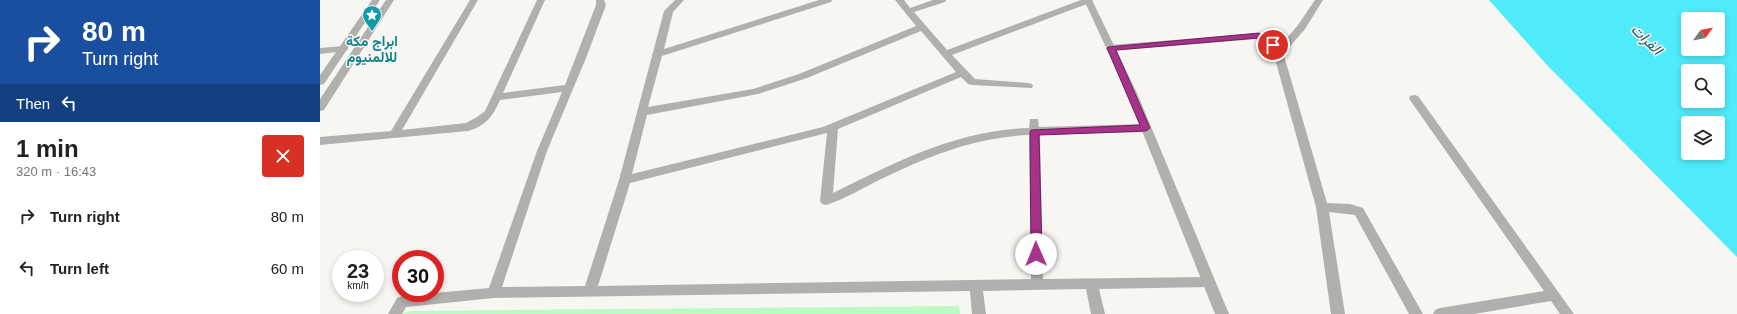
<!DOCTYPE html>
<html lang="en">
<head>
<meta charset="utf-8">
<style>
  body { margin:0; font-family:Arial,Vazirmatn,sans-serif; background:#f6f6f6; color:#222; height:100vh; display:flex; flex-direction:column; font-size:15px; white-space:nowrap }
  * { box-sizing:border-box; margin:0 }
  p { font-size:13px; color:#767676 }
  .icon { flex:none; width:22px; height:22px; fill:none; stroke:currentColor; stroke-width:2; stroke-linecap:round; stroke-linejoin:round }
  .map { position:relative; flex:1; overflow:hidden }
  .sheet { display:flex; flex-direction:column; background:#fff; width:320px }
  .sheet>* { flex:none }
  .top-card { background:#1a4fa0; color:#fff; overflow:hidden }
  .needle { width:26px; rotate:57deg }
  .fabs { position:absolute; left:1361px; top:12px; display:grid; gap:8px }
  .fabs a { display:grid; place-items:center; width:44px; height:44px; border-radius:4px; background:#fff; box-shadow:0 2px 6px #0003; font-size:20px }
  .speed { position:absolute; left:12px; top:250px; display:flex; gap:8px; font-size:20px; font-weight:700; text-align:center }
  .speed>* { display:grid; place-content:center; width:52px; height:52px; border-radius:50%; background:#fff; box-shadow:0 2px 6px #0003; line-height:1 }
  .speed small { font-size:10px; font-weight:400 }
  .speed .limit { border:6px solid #d22; background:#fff; color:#111 }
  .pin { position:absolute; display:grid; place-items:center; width:34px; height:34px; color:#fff; margin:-17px; border:2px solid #fff; border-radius:50%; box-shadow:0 1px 4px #0007 }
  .me { position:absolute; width:44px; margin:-22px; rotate:359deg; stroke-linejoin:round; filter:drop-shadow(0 0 3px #0008) }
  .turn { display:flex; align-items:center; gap:14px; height:84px; padding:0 16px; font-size:18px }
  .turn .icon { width:52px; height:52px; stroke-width:2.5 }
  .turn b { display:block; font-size:28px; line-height:34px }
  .then { display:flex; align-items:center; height:38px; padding:0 16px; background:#0003; gap:8px; font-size:15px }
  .round { display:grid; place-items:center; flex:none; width:42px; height:42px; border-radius:4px; background:#f6f6f6 }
  .head { display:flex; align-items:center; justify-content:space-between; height:68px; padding:0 16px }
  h1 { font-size:24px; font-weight:800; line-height:30px }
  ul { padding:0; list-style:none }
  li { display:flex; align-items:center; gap:12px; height:52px; padding:0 16px }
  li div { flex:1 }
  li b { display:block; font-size:15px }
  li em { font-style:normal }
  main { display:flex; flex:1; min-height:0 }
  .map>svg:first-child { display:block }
  .green { fill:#bafbc5 }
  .water { fill:#4febfa; fill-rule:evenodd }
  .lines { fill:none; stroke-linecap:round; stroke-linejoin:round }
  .minor { fill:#b2b0af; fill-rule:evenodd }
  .tertiary { fill:#b2b0af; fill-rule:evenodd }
  .route { fill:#a7328a; stroke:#6d205a }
  .labels { text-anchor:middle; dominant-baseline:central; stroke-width:3; stroke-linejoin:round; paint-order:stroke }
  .culture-label { font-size:14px; font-weight:bold; fill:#0d838f; stroke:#f7f6f2 }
  .water-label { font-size:15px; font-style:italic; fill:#216066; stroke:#f7f6f2 }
</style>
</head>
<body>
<main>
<section class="sheet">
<div class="top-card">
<div class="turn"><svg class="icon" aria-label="right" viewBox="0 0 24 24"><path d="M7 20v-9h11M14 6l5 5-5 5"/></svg><div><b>80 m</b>Turn right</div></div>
<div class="then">Then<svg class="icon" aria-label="left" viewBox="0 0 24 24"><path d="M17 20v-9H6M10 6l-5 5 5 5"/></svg></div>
</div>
<div class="head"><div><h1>1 min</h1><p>320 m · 16:43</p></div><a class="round" style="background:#d93025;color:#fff"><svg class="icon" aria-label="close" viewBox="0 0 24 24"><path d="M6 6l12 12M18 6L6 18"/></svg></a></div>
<ul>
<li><svg class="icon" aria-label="right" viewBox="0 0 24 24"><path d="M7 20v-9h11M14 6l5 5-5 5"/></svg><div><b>Turn right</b></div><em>80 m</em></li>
<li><svg class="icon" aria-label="left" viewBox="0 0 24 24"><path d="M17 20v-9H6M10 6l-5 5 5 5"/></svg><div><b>Turn left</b></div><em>60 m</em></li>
</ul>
</section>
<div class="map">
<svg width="1417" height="314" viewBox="0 0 1417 314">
  <rect width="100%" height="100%" fill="#f7f6f2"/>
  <polygon class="green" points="639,306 640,314 81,314 91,311"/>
  <path class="water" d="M1169 0H1417V257L1226 64ZM1368 19H1398V49H1368ZM1368 71H1398V101H1368ZM1368 123H1398V153H1368Z"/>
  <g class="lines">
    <g class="minor">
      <path d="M150 0H158L82 130 146 123 157 117 165 111 217 0H225L183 93 245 85 276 5V0H284L286 5 266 58 227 151 182 287 265 286 299 180 344 11 355 0H364L353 12 344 49 499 0H512L511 2 342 56 328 107 433 89 479 74 596 26 575 0H584L590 8 613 0H626L625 2 594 12 627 50 761 0H773L772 2 632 55 655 79 708 83 712 84 713 86 712 88 652 85 648 84 641 77 518 129 513 193C576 162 637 130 709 128L710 119H718L719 127 826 124 830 125 831 128 830 131 826 132 720 135 723 279 889 277 893 278 895 282 893 286 889 287 779 289 785 314H771L766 289 663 291 666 314H652L650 291 174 298 86 307 82 314H68L77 298 82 296 169 288 217 151 242 92 180 100C173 116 166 126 148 131L0 145V137L71 131ZM601 31 636 72 503 127 312 174 327 115 438 94 487 78ZM507 133 500 201 502 204 506 205C525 199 543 188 561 179 609 156 655 137 709 135L711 279 278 286 310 183Z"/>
      <polygon points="995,0 1003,0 985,29 965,52 965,59 1007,203 1030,204 1043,208 1103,314 1089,314 1035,215 1009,212 1025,314 1011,314 996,207 955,59 955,52 937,39 791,51 786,48 791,45 939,33 960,46 978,25"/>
      <polygon points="23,46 26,47 28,49 26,51 0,54 0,48"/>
      <polygon points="1094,95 1098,96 1254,314 1240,314 1231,301 1154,314 1113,314 1115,310 1120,308 1224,291 1090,100 1089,98 1090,96"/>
    </g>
    <g class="tertiary">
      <polygon points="52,0 60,0 4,84 0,85 0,75"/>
      <polygon points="66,0 74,0 4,110 0,111 0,99"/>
      <polygon points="764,0 772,0 817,93 909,314 895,314 807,93"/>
    </g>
  </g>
  <polygon class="route" points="939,33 956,43 956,47 950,47 938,38 796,50 830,128 826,131 719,135 722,254 720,257 713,257 711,254 710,132 711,130 820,125 787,48 788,47"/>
  <defs>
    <g id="sight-pin" transform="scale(1)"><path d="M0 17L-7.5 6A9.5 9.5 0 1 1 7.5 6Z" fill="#0f9aa8" stroke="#f7f6f2"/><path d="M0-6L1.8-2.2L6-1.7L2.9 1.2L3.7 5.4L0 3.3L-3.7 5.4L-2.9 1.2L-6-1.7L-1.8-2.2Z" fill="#fff"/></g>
  </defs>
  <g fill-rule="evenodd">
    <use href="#sight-pin" x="52" y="15"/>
  </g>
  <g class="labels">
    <g class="culture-label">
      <text x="52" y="41">ابراج مكة<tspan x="52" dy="16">للالمنيوم</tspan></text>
    </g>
    <g class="water-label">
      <text transform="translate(1327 39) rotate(44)">الفرات</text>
    </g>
  </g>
</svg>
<div class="fabs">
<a><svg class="needle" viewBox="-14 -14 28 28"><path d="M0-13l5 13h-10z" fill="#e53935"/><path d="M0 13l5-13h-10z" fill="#767676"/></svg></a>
<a><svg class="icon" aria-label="search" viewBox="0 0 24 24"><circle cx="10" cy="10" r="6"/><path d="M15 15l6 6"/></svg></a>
<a><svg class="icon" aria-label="layers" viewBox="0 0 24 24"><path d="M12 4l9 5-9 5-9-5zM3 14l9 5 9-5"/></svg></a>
</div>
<div class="speed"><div>23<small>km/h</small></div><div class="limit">30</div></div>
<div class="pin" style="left:953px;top:45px;background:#d93025"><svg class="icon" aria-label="arrive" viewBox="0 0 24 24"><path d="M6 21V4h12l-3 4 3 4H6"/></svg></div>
<svg class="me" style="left:716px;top:254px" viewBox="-20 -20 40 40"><circle r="19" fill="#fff"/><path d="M0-13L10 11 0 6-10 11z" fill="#a7328a"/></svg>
</div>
</main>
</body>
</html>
